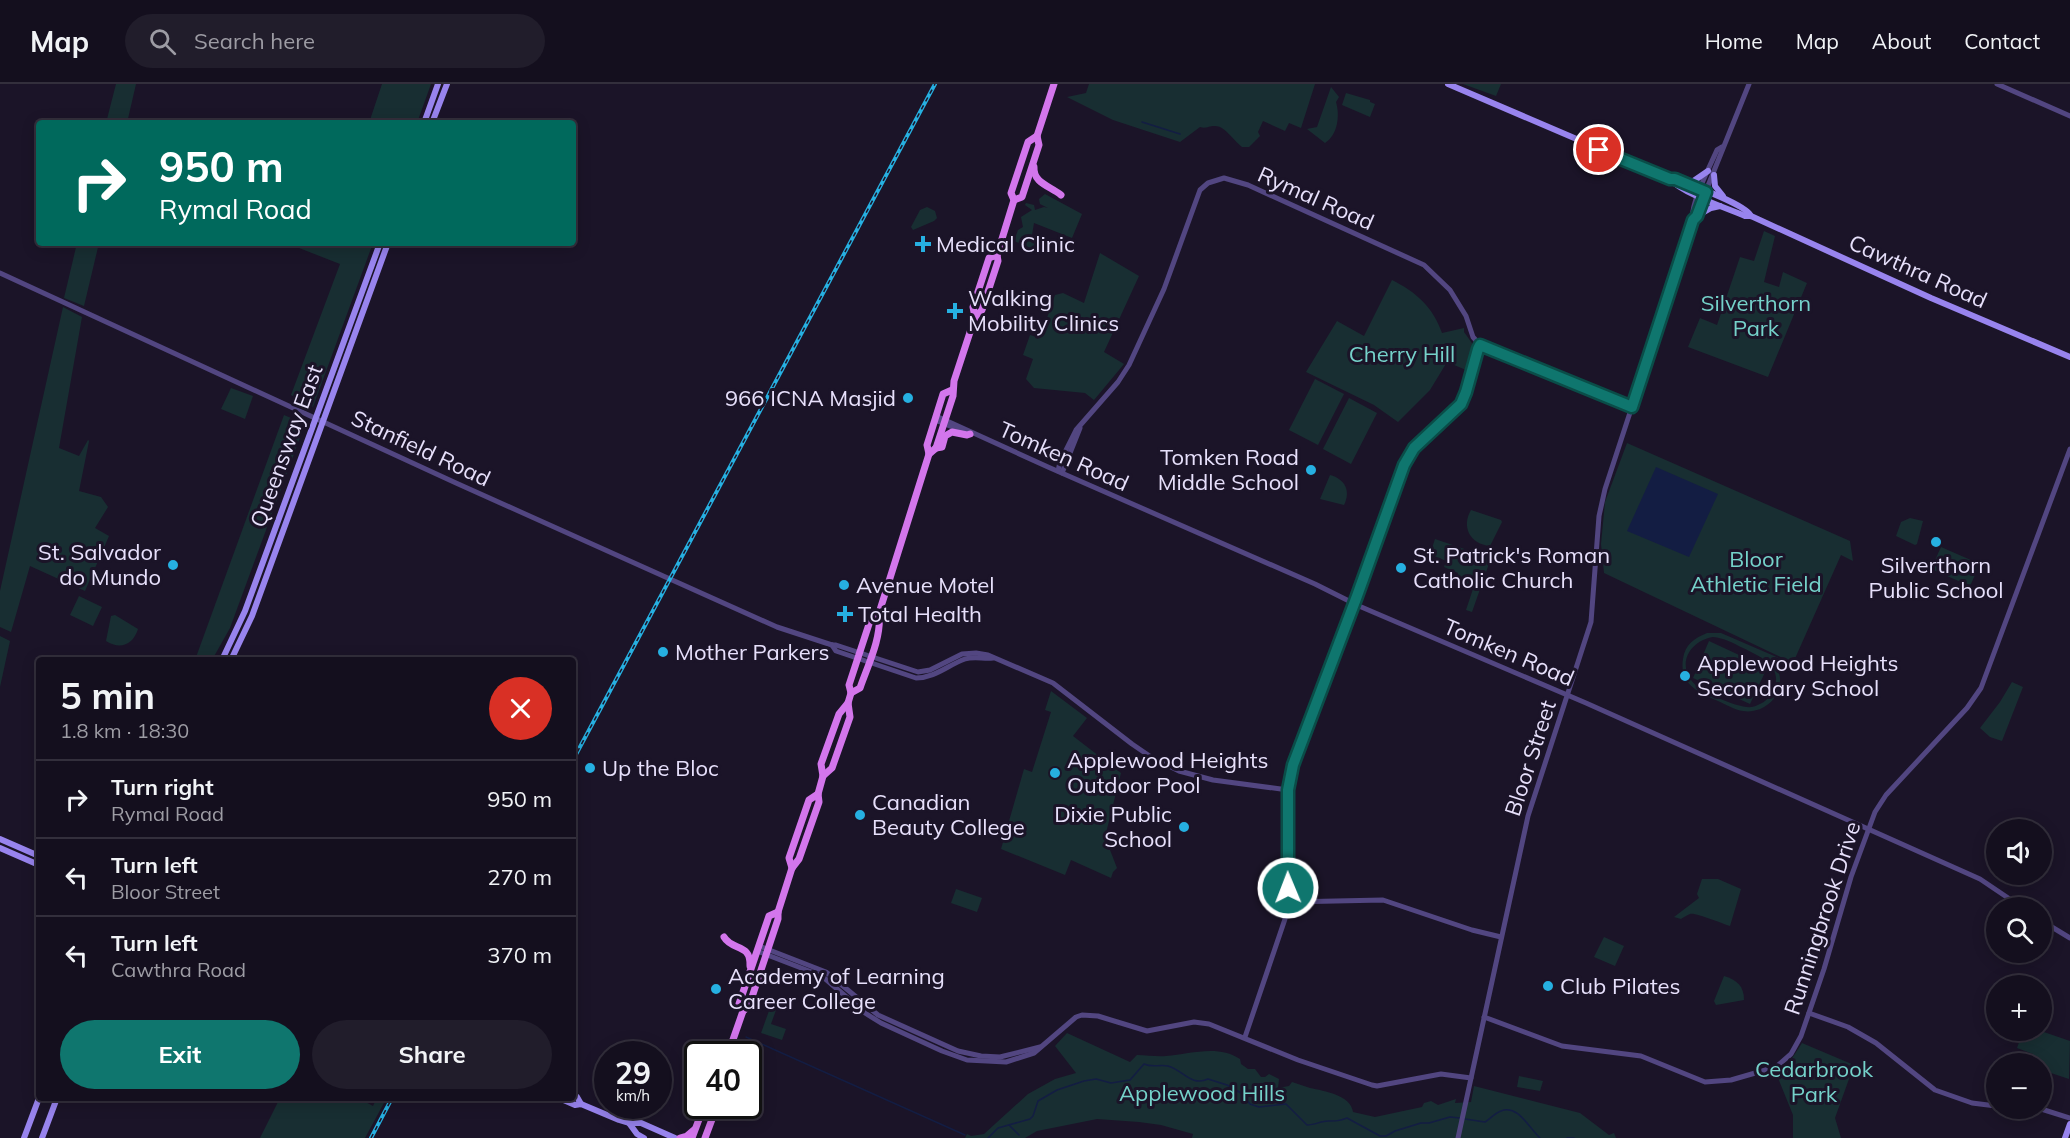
<!DOCTYPE html>
<html lang="en">
<head>
<meta charset="utf-8">
<style>
  body { margin:0; font-family:Mulish,sans-serif; background:#211d2b; color:#f1f3f6; height:100vh; display:flex; flex-direction:column; font-size:22px; white-space:nowrap }
  * { box-sizing:border-box; margin:0 }
  p { font-size:20px; color:#9d9ca4 }
  .icon { flex:none; width:33px; height:33px; fill:none; stroke:currentColor; stroke-width:2; stroke-linecap:round; stroke-linejoin:round }
  .map { position:relative; flex:1; overflow:hidden }
  .details { position:absolute; left:36px; top:573px; width:540px; height:444px; display:flex; flex-direction:column; background:#140f1e; border-radius:6px; box-shadow:0 3px 15px #0003,0 0 0 2px #332f3c }
  .details>* { flex:none }
  .guide { position:absolute; left:36px; top:36px; width:540px; height:126px; border-radius:6px; box-shadow:0 3px 15px #0003,0 0 0 2px #332f3c; background:#00695c; color:#fff; overflow:hidden }
  .buttons { position:absolute; left:1986px; top:735px; display:grid; gap:12px }
  .buttons a { display:grid; place-items:center; width:66px; height:66px; border-radius:50%; background:#140f1e; box-shadow:0 3px 15px #0003,0 0 0 2px #332f3c; font-size:30px }
  .speed { position:absolute; left:594px; top:957px; display:flex; gap:12px; font-size:30px; font-weight:700; text-align:center }
  .speed>* { display:grid; place-content:center; width:78px; height:78px; border-radius:50%; background:#140f1e; box-shadow:0 3px 15px #0003,0 0 0 2px #332f3c; line-height:1 }
  .speed small { font-size:15px; font-weight:400 }
  .speed .limit { border:3px solid #111; border-radius:9px; background:#fff; color:#111 }
  .pin { position:absolute; display:grid; place-items:center; width:51px; height:51px; color:#fff; margin:-26px; border:3px solid #fff; border-radius:50%; box-shadow:0 2px 6px #0007 }
  .me { position:absolute; width:66px; margin:-33px; rotate:359deg; stroke-linejoin:round; filter:drop-shadow(0 0 4px #0008) }
  .turn { display:flex; align-items:center; gap:21px; height:126px; padding:0 24px; font-size:27px }
  .turn .icon { width:78px; height:78px; stroke-width:2.5 }
  .turn b { display:block; font-size:42px; line-height:51px }
  .round { display:grid; place-items:center; flex:none; width:63px; height:63px; border-radius:32px; background:#211d2b }
  .headline { display:flex; align-items:center; justify-content:space-between; height:102px; padding:0 24px }
  h1 { font-size:36px; font-weight:700; line-height:45px }
  .action { display:flex; gap:12px; margin-top:auto; padding:12px 24px }
  .action a { flex:1; height:69px; border-radius:36px; background:#0f766e; color:#fff; font-size:24px; font-weight:700; line-height:69px; text-align:center }
  .action a+a { background:#211d2b; color:#f1f3f6 }
  ul { padding:0; list-style:none }
  li { display:flex; align-items:center; gap:18px; height:78px; padding:0 24px; border-top:2px solid #332f3c }
  li div { flex:1 }
  li b { display:block; font-size:22px }
  li em { font-style:normal }
  header { display:flex; align-items:center; gap:36px; box-sizing:border-box; height:84px; padding:0 30px; background:#140f1e; border-bottom:2px solid #332f3c }
  header strong { font-size:28px }
  nav { display:flex; gap:33px; margin-inline-start:auto; font-size:21px }
  .search { width:420px; height:54px; background:#211d2b; display:flex; align-items:center; gap:15px; box-sizing:border-box; padding:0 21px; border-radius:33px; color:#9d9ca4; font-size:22px }
  .map>svg:first-child { display:block }
  .green { fill:#182e32; fill-rule:evenodd }
  .water { fill:#131d43 }
  .lines { fill:none; stroke-linecap:round; stroke-linejoin:round }
  .stream { stroke:#131d43; stroke-width:1.5 }
  .tertiary { stroke:#524681; stroke-width:5 }
  .secondary { stroke:#9884ee; stroke-width:6 }
  .primary { stroke:#d376ec; stroke-width:7 }
  .rail-casing { stroke:#26b0e1; stroke-width:4 }
  .rail { stroke:#1b1428; stroke-width:1.5; stroke-dasharray:4.5; stroke-linecap:butt }
  .route-casing { stroke:#0a4d48; stroke-width:15 }
  .route { stroke:#0f766e; stroke-width:10 }
  .poi-dot { fill:#26b0e1; stroke:#1b1428; stroke-width:2 }
  .labels { text-anchor:middle; dominant-baseline:central; stroke-width:6; stroke-linejoin:round; paint-order:stroke }
  .street-label { font-size:22px; fill:#e7e0fb; stroke:#1b1428 }
  .poi-label { font-size:22px; fill:#e7e0fb; stroke:#1b1428; text-anchor:start }
  .park-label { font-size:22px; fill:#75d2ca; stroke:#1b1428 }
</style>
</head>
<body>
<header>
<strong>Map</strong>
<div class="search"><svg class="icon" aria-label="search" viewBox="0 0 24 24"><circle cx="10" cy="10" r="6"/><path d="M15 15l6 6"/></svg>Search here</div>
<nav><a>Home</a><a>Map</a><a>About</a><a>Contact</a></nav>
</header>
<div class="map">
<svg width="2070" height="1054" viewBox="0 0 2070 1054">
  <rect width="100%" height="100%" fill="#1b1428"/>
  <g class="green">
    <polygon points="116,0 136,0 127,39 106,39"/>
    <polygon points="382,0 431,0 417,39 369,39"/>
    <path d="M1089 0H1315L1301 44 1289 39 1285 47 1263 37 1258 48 1260 52 1249 63H1242C1233 56 1225 42 1215 42 1208 42 1206 45 1200 43L1180 58 1113 36 1067 13 1086 9Z"/>
    <polygon points="1463,0 1501,0 1496,12"/>
    <path d="M1331 3 1339 13 1336 18C1340 31 1338 51 1325 59L1307 45 1317 43Z"/>
    <polygon points="1346,9 1370,16 1370,18 1375,20 1370,33 1342,21"/>
    <polygon points="1045,110 1082,130 1072,154 1034,139 1032,151 1041,158 1058,157 1047,171 1014,157 1018,146 1023,143 1021,133 1032,126 1025,121 1026,119 1034,121 1035,126 1044,123 1048,124 1040,120 1039,115"/>
    <polygon points="927,123 935,127 937,134 934,137 913,146 911,143 920,126"/>
    <polygon points="1764,147 1775,152 1764,198 1779,203 1783,188 1807,199 1768,293 1688,263 1700,234 1717,241 1740,173 1754,177"/>
    <polygon points="77,159 99,159 84,222 64,214"/>
    <polygon points="295,159 340,159 347,162 349,159 373,159 313,323 291,311 340,180 294,162"/>
    <polygon points="1100,169 1139,192 1104,268 1124,280 1094,316 1085,309 1034,304 1026,295 1033,275 1023,271 1030,251 1040,254 1055,211 1063,209 1084,219"/>
    <path d="M1392 196C1416 208 1433 223 1442 249L1464 244V248L1474 262 1466 286 1447 278 1430 306 1398 338 1374 321 1306 288 1337 237 1364 252Z"/>
    <polygon points="63,223 82,233 59,364 79,372 88,356 89,357 79,407 101,413 108,423 95,444 109,452 85,507 30,482 11,548 0,543 0,507"/>
    <polygon points="1315,295 1344,310 1318,361 1289,346"/>
    <polygon points="231,304 253,312 245,335 221,325"/>
    <polygon points="1349,314 1377,329 1351,380 1323,365"/>
    <polygon points="284,331 305,340 230,544 212,576 195,576"/>
    <polygon points="1627,359 1850,457 1853,477 1841,471 1793,579 1604,489 1601,460 1605,418"/>
    <path d="M1330 391C1345 395 1351 407 1344 421L1320 415Z"/>
    <path d="M1471 426 1501 436 1502 438 1490 462C1470 460 1461 443 1471 426Z"/>
    <polygon points="1910,434 1923,437 1917,460 1915,461 1896,452 1901,438"/>
    <polygon points="1435,455 1491,474 1472,528 1466,526 1473,505 1456,496 1458,489 1444,483 1446,477 1430,470"/>
    <polygon points="1941,463 1980,480 1970,502 1931,485"/>
    <polygon points="79,512 102,523 93,542 70,531"/>
    <path d="M115 531 138 545C133 561 120 566 106 557L111 532Z"/>
    <path d="M1707 549H1721L1788 578 1786 582 1774 577C1776 583 1780 589 1780 595 1781 615 1762 630 1743 627 1735 626 1725 620 1718 617 1698 608 1679 600 1683 575 1685 560 1695 554 1707 549ZM1713 553C1724 554 1733 559 1743 564 1762 573 1787 585 1771 610 1767 617 1760 621 1752 623 1739 625 1698 607 1691 596 1677 576 1693 556 1713 553Z"/>
    <polygon points="0,552 10,557 0,603"/>
    <polygon points="1709,557 1767,584 1750,620 1693,594"/>
    <polygon points="2012,598 2023,603 2002,657 1990,653 1980,644 2000,618"/>
    <polygon points="1051,607 1087,634 1073,652 1121,689 1105,753 1117,784 1113,788 1111,794 1071,776 1065,791 1001,765 1024,685 1032,688 1051,628 1045,626"/>
    <path d="M1702 795H1718L1741 805 1730 842C1723 840 1695 828 1690 830 1687 831 1684 833 1681 835L1674 833 1699 814 1697 810Z"/>
    <polygon points="956,805 982,814 977,828 951,819"/>
    <polygon points="1604,853 1624,862 1615,882 1594,873"/>
    <path d="M1724 892C1737 896 1744 902 1744 916L1716 921 1714 917Z"/>
    <polygon points="770,924 776,926 771,940 786,945 782,956 761,949"/>
    <polygon points="2023,947 2041,947 2070,957 2069,995 2042,986 2042,980 2029,979 2033,970 2017,964"/>
    <path d="M1067 949 1130 978 1137 971C1147 971 1157 973 1166 972 1190 970 1218 960 1240 975L1241 980 1248 985H1255L1261 993H1265L1269 990 1279 995 1278 1004 1289 1002 1292 998C1298 1000 1304 1002 1310 1004 1324 1007 1351 1011 1353 1028L1375 1033 1422 1023 1424 1019 1431 1017 1438 1021 1456 1015 1455 1019 1471 1018 1474 1002 1580 1029 1609 1051 1614 1049 1616 1054H1192L1193 1050 1161 1041 1139 1038 1097 1035 1037 1047 1025 1054H965L967 1050 971 1052 984 1050 1028 1010 1055 995 1076 989 1055 962Z"/>
    <polygon points="1802,959 1854,981 1835,1034 1841,1054 1793,1054 1793,1031 1776,989 1789,979"/>
    <polygon points="1519,992 1543,997 1540,1007 1517,1003"/>
    <polygon points="280,1014 358,1014 373,1022 377,1014 385,1017 365,1054 260,1054"/>
  </g>
  <polygon class="water" points="1656,383 1718,410 1689,473 1627,447"/>
  <g class="lines">
    <g class="stream">
      <polyline points="1142,38 1180,50"/>
      <polyline points="746,953 965,1051"/>
      <path d="M1465 1035 1485 1038C1490 1035 1495 1029 1501 1027 1518 1020 1529 1044 1540 1054"/>
      <polyline points="1009,1041 1019,1051"/>
      <path d="M988 1054 998 1044 1030 1035 1033 1032 1038 1017 1057 1006 1084 997 1096 995 1111 999 1130 996 1144 980C1153 984 1159 980 1168 982 1183 986 1191 1003 1208 995L1227 1001 1241 1009 1250 1020 1259 1023 1286 1020 1307 1041C1315 1041 1321 1037 1328 1037 1336 1037 1339 1037 1347 1034L1380 1052H1386L1395 1047 1421 1039H1429L1450 1033 1460 1034"/>
      <polyline points="1567,1054 1574,1054"/>
    </g>
    <g class="tertiary">
      <polyline points="1997,0 2070,32"/>
      <polyline points="1695,134 1749,0"/>
      <polyline points="0,189 456,399 777,543 832,561 836,561 918,588 930,586 962,570 976,569 988,571 1053,599 1132,660 1151,673 1179,687 1213,696 1288,706"/>
      <polyline points="936,332 1048,383 1315,500 1359,522 1586,619 1980,795 2023,824"/>
      <polyline points="935,336 967,349"/>
      <polyline points="1058,387 1060,378 1076,346 1118,298 1129,281 1164,205 1200,106 1208,99 1224,94 1248,101 1424,181 1450,206 1466,232 1473,253 1480,261 1632,323"/>
      <polyline points="1062,389 1080,344"/>
      <path d="M832 561 836 567 916 594C935 594 948 581 965 575 974 572 983 575 993 574"/>
      <polyline points="1288,818 1383,816 1472,846 1501,853"/>
      <polyline points="2042,837 2070,854"/>
      <polyline points="759,862 826,888 878,931 958,967 981,972 1000,973 1040,963"/>
      <polyline points="757,867 822,892 865,929 881,939 942,967 967,976 1006,978 1034,969 1076,933 1082,931 1098,932 1147,947 1194,938 1209,940 1298,976 1372,1001 1377,1002 1441,990 1471,994"/>
      <polyline points="1809,929 1848,943 1876,959 1935,1006 1972,1019 1996,1022"/>
      <polyline points="1484,933 1562,962 1641,972 1705,998 1731,996 1776,983 1791,970 1801,952 1824,885 1851,793 1875,728 1886,711 1967,624 1981,604 2070,365"/>
      <polyline points="1245,953 1285,835 1288,804 1288,706 1293,681 1303,651 1357,512 1404,381 1422,356 1461,320 1466,308 1476,267 1480,261"/>
      <polyline points="2038,1024 2070,1034"/>
      <path d="M1458 1054 1528 732 1591 538 1599 432 1605 405 1693 136C1689 122 1711 80 1717 66L1722 63"/>
    </g>
    <g class="secondary">
      <path d="M1448 0 1670 95C1682 109 1726 124 1745 132H1751L1931 214 2070 273"/>
      <polyline points="424,39 438,0"/>
      <polyline points="432,39 447,0"/>
      <polyline points="1714,91 1715,102 1723,112"/>
      <path d="M1670 95H1675C1691 101 1745 120 1751 132"/>
      <polyline points="1688,99 1692,98 1708,87"/>
      <polyline points="1697,132 1711,124 1720,122"/>
      <polyline points="222,576 245,527 380,159"/>
      <polyline points="231,576 252,532 388,159"/>
      <polyline points="0,755 39,772"/>
      <polyline points="0,764 39,781"/>
      <polyline points="573,1011 577,1013 581,1020"/>
      <polyline points="559,1014 575,1021 581,1020 619,1036 629,1039 641,1039 675,1054"/>
      <polyline points="629,1039 637,1050 644,1054"/>
      <polyline points="24,1054 39,1014"/>
      <polyline points="42,1054 57,1014"/>
      <polyline points="2065,1054 2070,1040"/>
    </g>
    <g class="primary">
      <path d="M1034 83C1033 99 1050 102 1061 111"/>
      <polyline points="1014,116 1022,113 1039,61 1037,52 1054,0"/>
      <polyline points="975,233 982,226 998,177 997,171 1014,116 1011,109 1028,58 1037,52"/>
      <polyline points="936,364 942,363 945,352 952,348 967,351 970,350"/>
      <polyline points="929,370 936,364 953,312 954,297 975,233 973,223 989,174 997,171"/>
      <path d="M851 609 860 604C868 581 882 553 879 529L929 370 927 361 943 310 952 306"/>
      <polyline points="823,692 832,684 850,633 848,619 851,609 849,601 870,537 879,529"/>
      <polyline points="792,784 789,774 809,716 818,710"/>
      <path d="M724 853C732 867 751 859 750 882"/>
      <polyline points="743,927 739,920 769,832 778,828"/>
      <polyline points="728,970 743,927 749,922 778,835 778,828 792,784 799,775 819,718 818,710 823,692 821,680 839,630 848,619"/>
      <polyline points="680,1054 687,1052 694,1046"/>
      <polyline points="692,1054 704,1022"/>
      <polyline points="705,1054 717,1022"/>
    </g>
    <g class="rail-casing">
      <g id="rail">
        <polyline points="573,676 935,0"/>
        <polyline points="371,1054 392,1014"/>
      </g>
    </g>
    <use href="#rail" class="rail"/>
  </g>
  <g class="lines">
    <g class="route-casing">
      <polyline id="route" points="1288,804 1288,706 1293,681 1357,512 1404,381 1414,364 1461,320 1466,308 1478,265 1480,261 1632,323 1693,136 1697,132 1706,108 1675,95 1670,95 1599,66"/>
    </g>
    <use href="#route" class="route"/>
  </g>
  <g class="poi-dot">
    <path d="M920 151h6v6h6v6h-6v6h-6v-6h-6v-6h6z"/>
    <path d="M952 218h6v6h6v6h-6v6h-6v-6h-6v-6h6z"/>
    <circle cx="908" cy="314" r="6"/>
    <circle cx="1311" cy="386" r="6"/>
    <circle cx="1936" cy="458" r="6"/>
    <circle cx="173" cy="481" r="6"/>
    <circle cx="1401" cy="484" r="6"/>
    <circle cx="844" cy="501" r="6"/>
    <path d="M842 521h6v6h6v6h-6v6h-6v-6h-6v-6h6z"/>
    <circle cx="663" cy="568" r="6"/>
    <circle cx="1685" cy="592" r="6"/>
    <circle cx="590" cy="684" r="6"/>
    <circle cx="1055" cy="689" r="6"/>
    <circle cx="860" cy="731" r="6"/>
    <circle cx="1184" cy="743" r="6"/>
    <circle cx="1548" cy="902" r="6"/>
    <circle cx="716" cy="905" r="6"/>
  </g>
  <g class="labels">
    <g class="street-label">
      <text transform="translate(1316 114) rotate(24)">Rymal Road</text>
      <text transform="translate(1918 187) rotate(24)">Cawthra Road</text>
      <text transform="translate(286 362) rotate(-70)">Queensway East</text>
      <text transform="translate(421 364) rotate(25)">Stanfield Road</text>
      <text transform="translate(1064 372) rotate(24)">Tomken Road</text>
      <text transform="translate(1509 568) rotate(23)">Tomken Road</text>
      <text transform="translate(1530 674) rotate(-72)">Bloor Street</text>
      <text transform="translate(1822 834) rotate(-72)">Runningbrook Drive</text>
    </g>
    <g class="poi-label">
      <text x="936" y="160">Medical Clinic</text>
      <text x="968" y="214">Walking<tspan x="968" dy="25">Mobility Clinics</tspan></text>
      <text x="896" y="314" text-anchor="end">966 ICNA Masjid</text>
      <text x="1299" y="373" text-anchor="end">Tomken Road<tspan x="1299" dy="25">Middle School</tspan></text>
      <text x="161" y="468" text-anchor="end">St. Salvador<tspan x="161" dy="25">do Mundo</tspan></text>
      <text x="1413" y="471">St. Patrick's Roman<tspan x="1413" dy="25">Catholic Church</tspan></text>
      <text x="1936" y="481" text-anchor="middle">Silverthorn<tspan x="1936" dy="25">Public School</tspan></text>
      <text x="856" y="501">Avenue Motel</text>
      <text x="858" y="530">Total Health</text>
      <text x="675" y="568">Mother Parkers</text>
      <text x="1697" y="579">Applewood Heights<tspan x="1697" dy="25">Secondary School</tspan></text>
      <text x="1067" y="676">Applewood Heights<tspan x="1067" dy="25">Outdoor Pool</tspan></text>
      <text x="602" y="684">Up the Bloc</text>
      <text x="872" y="718">Canadian<tspan x="872" dy="25">Beauty College</tspan></text>
      <text x="1172" y="730" text-anchor="end">Dixie Public<tspan x="1172" dy="25">School</tspan></text>
      <text x="728" y="892">Academy of Learning<tspan x="728" dy="25">Career College</tspan></text>
      <text x="1560" y="902">Club Pilates</text>
    </g>
    <g class="park-label">
      <text x="1756" y="219">Silverthorn<tspan x="1756" dy="25">Park</tspan></text>
      <text x="1402" y="270">Cherry Hill</text>
      <text x="1756" y="475">Bloor<tspan x="1756" dy="25">Athletic Field</tspan></text>
      <text x="1814" y="985">Cedarbrook<tspan x="1814" dy="25">Park</tspan></text>
      <text x="1202" y="1009">Applewood Hills</text>
    </g>
  </g>
</svg>
<div class="buttons">
<a><svg class="icon" aria-label="sound" viewBox="0 0 24 24"><path d="M4 9h4l5-4v14l-5-4H4zM17 9q2 3 0 6"/></svg></a>
<a><svg class="icon" aria-label="search" viewBox="0 0 24 24"><circle cx="10" cy="10" r="6"/><path d="M15 15l6 6"/></svg></a>
<a>+</a>
<a>−</a>
</div>
<div class="speed"><div>29<small>km/h</small></div><div class="limit">40</div></div>
<div class="pin" style="left:1599px;top:66px;background:#d93025"><svg class="icon" aria-label="arrive" viewBox="0 0 24 24"><path d="M6 21V4h12l-3 4 3 4H6"/></svg></div>
<svg class="me" style="left:1288px;top:804px" viewBox="-20 -20 40 40"><circle r="17" fill="#0f766e" stroke="#fff" stroke-width="3"/><path d="M0-11L8 9 0 5-8 9z" fill="#fff"/></svg>
<div class="guide">
<div class="turn"><svg class="icon" aria-label="right" viewBox="0 0 24 24"><path d="M7 20v-9h11M14 6l5 5-5 5"/></svg><div><b>950 m</b>Rymal Road</div></div>
</div>
<section class="details">
<div class="headline"><div><h1>5 min</h1><p>1.8 km · 18:30</p></div><a class="round" style="background:#d93025;color:#fff"><svg class="icon" aria-label="close" viewBox="0 0 24 24"><path d="M6 6l12 12M18 6L6 18"/></svg></a></div>
<ul>
<li><svg class="icon" aria-label="right" viewBox="0 0 24 24"><path d="M7 20v-9h11M14 6l5 5-5 5"/></svg><div><b>Turn right</b><p>Rymal Road</p></div><em>950 m</em></li>
<li><svg class="icon" aria-label="left" viewBox="0 0 24 24"><path d="M17 20v-9H6M10 6l-5 5 5 5"/></svg><div><b>Turn left</b><p>Bloor Street</p></div><em>270 m</em></li>
<li><svg class="icon" aria-label="left" viewBox="0 0 24 24"><path d="M17 20v-9H6M10 6l-5 5 5 5"/></svg><div><b>Turn left</b><p>Cawthra Road</p></div><em>370 m</em></li>
</ul>
<div class="action"><a>Exit</a><a>Share</a></div>
</section>
</div>
</body>
</html>
